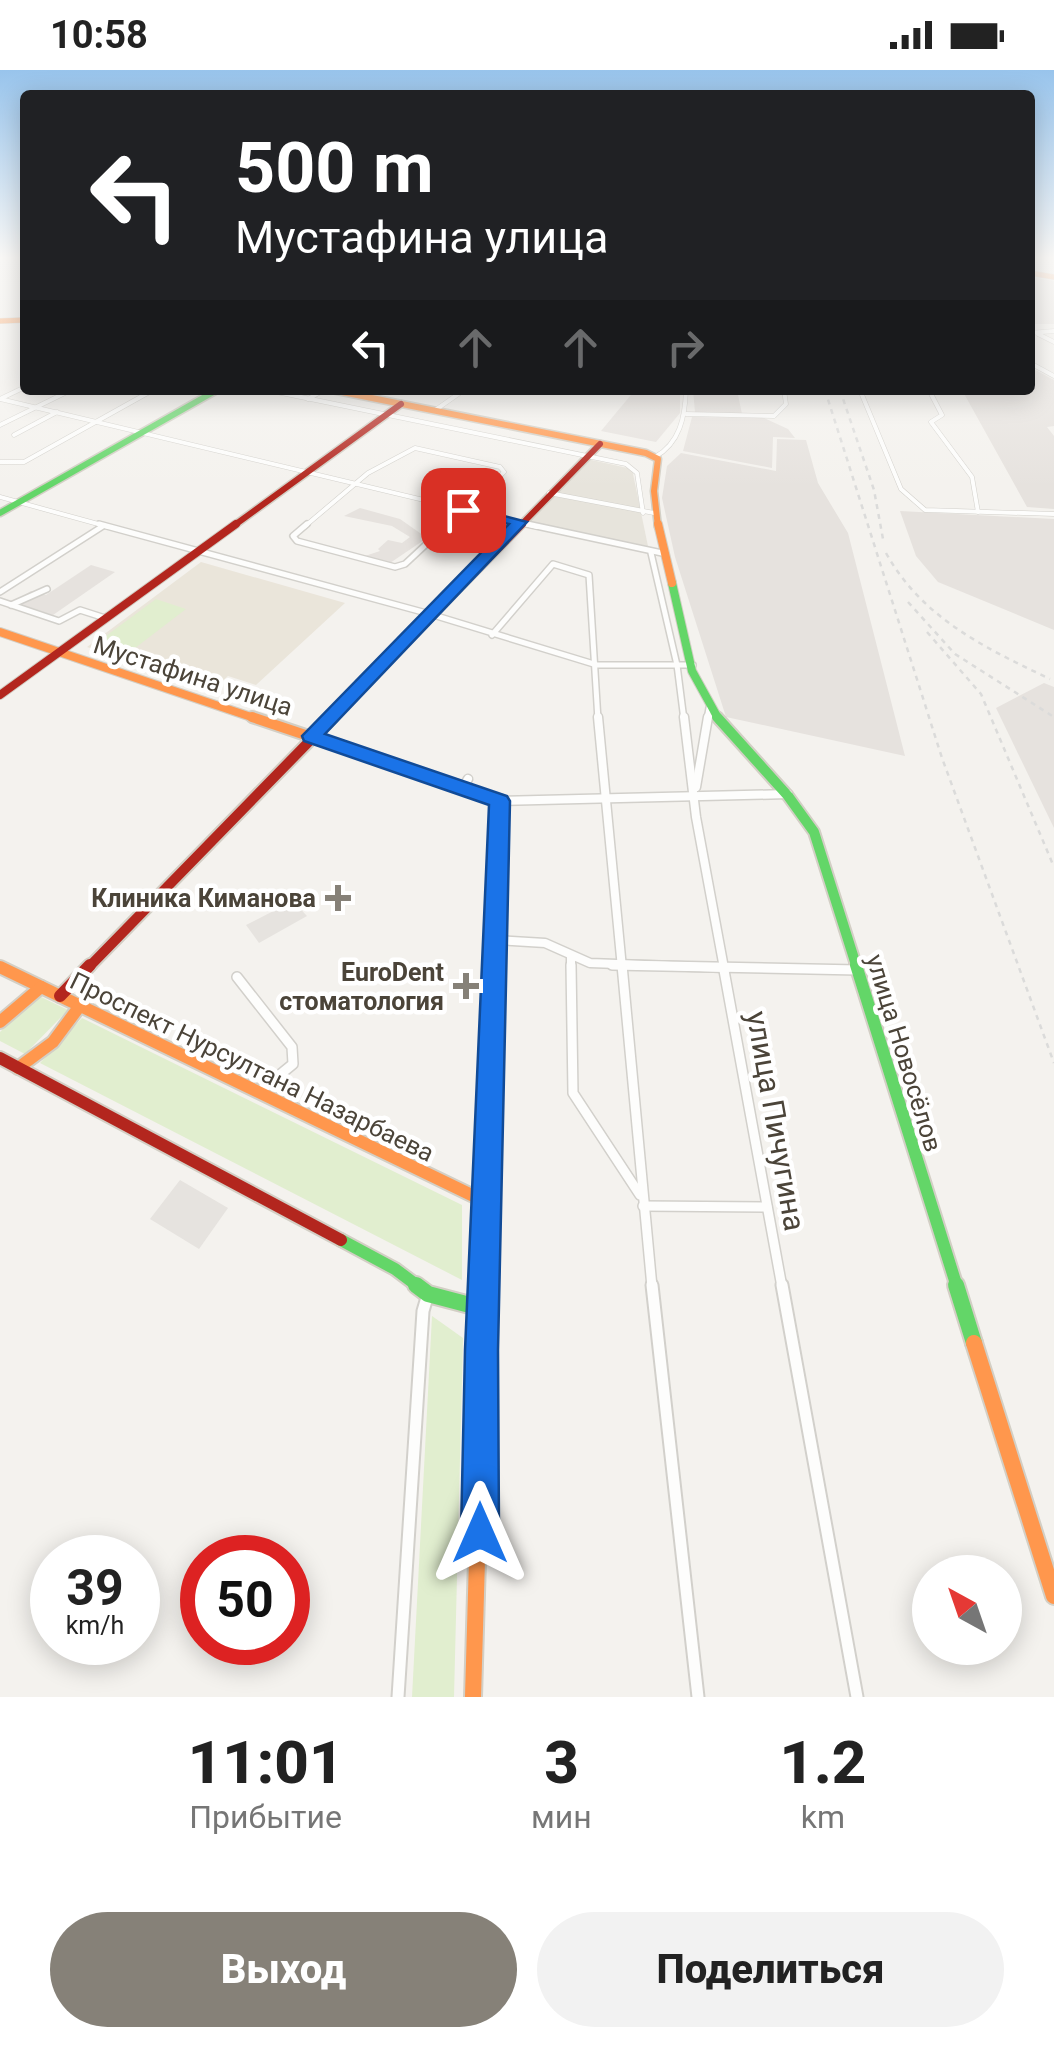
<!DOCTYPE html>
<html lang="ru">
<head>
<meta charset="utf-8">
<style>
  body { margin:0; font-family:Roboto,sans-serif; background:#f2f2f2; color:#222; height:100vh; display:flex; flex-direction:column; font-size:38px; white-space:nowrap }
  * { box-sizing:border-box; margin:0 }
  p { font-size:32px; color:#767676 }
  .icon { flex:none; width:55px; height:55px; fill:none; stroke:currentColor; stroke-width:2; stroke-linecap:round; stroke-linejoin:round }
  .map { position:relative; height:1627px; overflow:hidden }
  .details { display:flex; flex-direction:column; background:#fff; flex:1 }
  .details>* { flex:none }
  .hud { position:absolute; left:20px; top:20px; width:1015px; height:305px; border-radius:10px; box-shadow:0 5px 25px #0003; background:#202124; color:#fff; overflow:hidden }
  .needle { width:65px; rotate:320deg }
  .controls { position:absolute; left:912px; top:1485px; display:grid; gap:20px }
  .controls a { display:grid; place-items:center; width:110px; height:110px; border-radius:50%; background:#fff; box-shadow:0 5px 25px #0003; font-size:50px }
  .speed { position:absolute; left:30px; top:1465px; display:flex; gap:20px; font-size:50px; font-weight:700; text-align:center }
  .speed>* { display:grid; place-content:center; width:130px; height:130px; border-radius:50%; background:#fff; box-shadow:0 5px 25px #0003; line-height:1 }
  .speed small { font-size:25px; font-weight:400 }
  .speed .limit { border:15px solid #d22; background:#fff; color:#111 }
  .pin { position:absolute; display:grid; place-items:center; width:85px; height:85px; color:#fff; margin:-42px; border-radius:20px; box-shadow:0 5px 15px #0006 }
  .me { position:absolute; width:110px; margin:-55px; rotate:0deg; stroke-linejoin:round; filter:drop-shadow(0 0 8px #0008) }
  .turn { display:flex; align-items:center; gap:35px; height:210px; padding:0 50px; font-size:45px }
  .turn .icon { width:130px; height:130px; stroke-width:2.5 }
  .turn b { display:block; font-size:70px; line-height:85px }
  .lanes { display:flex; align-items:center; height:95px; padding:0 50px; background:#0003; justify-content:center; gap:50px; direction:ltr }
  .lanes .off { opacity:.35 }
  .eta { display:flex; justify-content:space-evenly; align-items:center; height:170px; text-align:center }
  .eta b { font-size:60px; font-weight:800; line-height:70px }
  .primary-button { display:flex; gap:20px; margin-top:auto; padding:20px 50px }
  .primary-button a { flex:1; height:115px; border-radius:60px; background:#868178; color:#fff; font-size:40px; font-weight:800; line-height:115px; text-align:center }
  .primary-button a+a { background:#f2f2f2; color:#222 }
  .status { display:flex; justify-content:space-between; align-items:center; height:70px; padding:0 50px; background:#fff; direction:ltr }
  .status svg { height:28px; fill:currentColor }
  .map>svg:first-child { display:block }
  .residential { fill:#e7e4dc }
  .industrial { fill:#e6e2de }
  .education { fill:#eae5da }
  .green { fill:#e1eecf }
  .parking { fill:#e6e3df }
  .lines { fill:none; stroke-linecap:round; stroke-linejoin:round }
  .street-far4-casing { stroke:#d2d0cb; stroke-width:5 }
  .street-far3-casing { stroke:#d2d0cb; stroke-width:8 }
  .street-far2-casing { stroke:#d2d0cb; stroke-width:11 }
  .street-far1-casing { stroke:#d2d0cb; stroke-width:12 }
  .street-casing { stroke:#d2d0cb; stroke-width:15 }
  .fast-far4-casing { stroke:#d3cfc5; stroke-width:9 }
  .fast-far3-casing { stroke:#d3cfc5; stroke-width:10 }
  .fast-far2-casing { stroke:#d3cfc5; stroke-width:14 }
  .fast-far1-casing { stroke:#d3cfc5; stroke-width:16 }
  .fast-casing { stroke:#d3cfc5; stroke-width:20 }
  .slow-far5-casing { stroke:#d3cfc5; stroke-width:6 }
  .slow-far4-casing { stroke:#d3cfc5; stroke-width:9 }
  .slow-far3-casing { stroke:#d3cfc5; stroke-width:10 }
  .slow-far2-casing { stroke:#d3cfc5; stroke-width:14 }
  .slow-far1-casing { stroke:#d3cfc5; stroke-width:16 }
  .slow-casing { stroke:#d3cfc5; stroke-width:20 }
  .jam-far3-casing { stroke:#d3cfc5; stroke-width:9 }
  .jam-far2-casing { stroke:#d3cfc5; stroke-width:10 }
  .jam-far1-casing { stroke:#d3cfc5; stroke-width:14 }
  .jam-casing { stroke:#d3cfc5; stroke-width:16 }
  .street-far4 { stroke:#fdfdfc; stroke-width:4 }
  .street-far3 { stroke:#fdfdfc; stroke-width:5 }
  .street-far2 { stroke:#fdfdfc; stroke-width:8 }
  .street-far1 { stroke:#fdfdfc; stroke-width:9 }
  .street { stroke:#fdfdfc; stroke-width:11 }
  .fast-far4 { stroke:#63d668; stroke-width:6 }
  .fast-far3 { stroke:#63d668; stroke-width:8 }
  .fast-far2 { stroke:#63d668; stroke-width:10 }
  .fast-far1 { stroke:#63d668; stroke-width:12 }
  .fast { stroke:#63d668; stroke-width:16 }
  .slow-far5 { stroke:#ff974d; stroke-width:5 }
  .slow-far4 { stroke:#ff974d; stroke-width:6 }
  .slow-far3 { stroke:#ff974d; stroke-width:8 }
  .slow-far2 { stroke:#ff974d; stroke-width:10 }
  .slow-far1 { stroke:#ff974d; stroke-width:12 }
  .slow { stroke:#ff974d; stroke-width:16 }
  .jam-far3 { stroke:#b3261e; stroke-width:6 }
  .jam-far2 { stroke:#b3261e; stroke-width:8 }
  .jam-far1 { stroke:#b3261e; stroke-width:10 }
  .jam { stroke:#b3261e; stroke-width:12 }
  .rail { stroke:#dbdbda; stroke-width:2.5; stroke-dasharray:5 5; stroke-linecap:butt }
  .route { fill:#1a73e8; stroke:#114b97; stroke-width:2.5 }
  .poi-dot { fill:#868178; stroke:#fff; stroke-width:4 }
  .labels { text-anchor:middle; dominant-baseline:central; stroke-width:9; stroke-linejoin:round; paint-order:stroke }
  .street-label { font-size:25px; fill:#4b4439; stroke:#fff }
  .poi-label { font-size:25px; font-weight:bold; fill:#4b4439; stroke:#fff; text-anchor:end }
  .near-street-label { font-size:30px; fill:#4b4439; stroke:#fff }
</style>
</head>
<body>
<div class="status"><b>10:58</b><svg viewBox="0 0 49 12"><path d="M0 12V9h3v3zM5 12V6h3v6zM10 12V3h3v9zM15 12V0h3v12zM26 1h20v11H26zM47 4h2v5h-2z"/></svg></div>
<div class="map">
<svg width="1054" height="1627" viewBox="0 0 1054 1627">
  <rect width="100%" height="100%" fill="#f4f2ee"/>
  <polygon class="residential" points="587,389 632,399 649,481 524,452"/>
  <g class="industrial">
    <polygon points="1030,207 1054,211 1054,254 1030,254"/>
    <polygon points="1030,297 1054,310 1054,356 1047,357 1054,366 1054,439 1027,437 962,320 1030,320"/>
    <polygon points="635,320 680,320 680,343 656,372 601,361"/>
    <polygon points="693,320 737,320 742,344 695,342"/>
    <polygon points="692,347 764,348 788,359 795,368 773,367 772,398 683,381"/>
    <polygon points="777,369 806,370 818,413 848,463 905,686 726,647 675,487 662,428 667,396 681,383 776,401"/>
    <polygon points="360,438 400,449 427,468 390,493 365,486 380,481 378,479 388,470 402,473 410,467 392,456 344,446"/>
    <polygon points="900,441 1054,449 1054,560 938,512 916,486"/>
    <polygon points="91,495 115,502 53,545 13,532 31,521 46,525"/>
    <polygon points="1044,613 1054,617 1054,758 996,638"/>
  </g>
  <polygon class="education" points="201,492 345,533 256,615 228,606 215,618 87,577"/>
  <g class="green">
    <polygon points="156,529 186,539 126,585 95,574"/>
    <polygon points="37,925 68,940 25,984 0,971 0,962"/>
    <polygon points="82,948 462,1135 462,1210 40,993"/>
    <polygon points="432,1246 463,1268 454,1627 412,1627"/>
  </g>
  <g class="parking">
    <polygon points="293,831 307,846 259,873 246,855"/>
    <polygon points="180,1110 228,1138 199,1179 150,1149"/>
  </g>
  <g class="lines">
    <g class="street-far4-casing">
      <g id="street-far4">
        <polyline points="1030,263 1054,261"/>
        <polyline points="1038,264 1054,272"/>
        <polyline points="1030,293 1054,306"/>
        <polyline points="267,320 626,394 637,403 643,443"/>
        <polyline points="860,320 901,419 925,440 1054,444"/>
        <polyline points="929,320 942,345 931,352 972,407 978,442"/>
        <polyline points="0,329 537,457"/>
        <polyline points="0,329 25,317"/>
        <polyline points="308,329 324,320"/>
        <polyline points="434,341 464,320"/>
        <polyline points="686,344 774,346 786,334 784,320"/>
        <polyline points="0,355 71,320"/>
        <polyline points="14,365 57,342"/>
        <path d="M655 387C680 373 685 347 686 320"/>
        <polyline points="0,392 24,392 153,320"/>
        <polyline points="549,423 654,443"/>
        <polyline points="0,427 109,457"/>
        <polyline points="304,457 368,403 415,378 500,397 504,402 445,457"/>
      </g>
    </g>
    <g class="street-far3-casing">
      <g id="street-far3">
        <polyline points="99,454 430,544 597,595 693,595"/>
        <polyline points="307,454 293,466 297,471 395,497 405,494 448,454"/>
        <polyline points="527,454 662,483"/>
        <polyline points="651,483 677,595 684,650"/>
        <polyline points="0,522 103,456"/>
        <polyline points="0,531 59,551 80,540 105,548"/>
        <polyline points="11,535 47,519"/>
        <polyline points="492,565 553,494 589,505 598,650"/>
        <polyline points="707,650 709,638"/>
      </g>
    </g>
    <g class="street-far2-casing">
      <g id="street-far2">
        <polyline points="598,647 622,898"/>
        <polyline points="684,647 696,747 724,898"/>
        <polyline points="696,717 708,647"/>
        <polyline points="463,718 468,709"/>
        <polyline points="500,731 788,724"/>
        <polyline points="497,870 545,873 590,893 727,898"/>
        <polyline points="571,887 571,898"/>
      </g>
    </g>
    <g class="street-far1-casing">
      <g id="street-far1">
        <polyline points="571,895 573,1023 640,1125"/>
        <polyline points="612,895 858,900"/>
        <polyline points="622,895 652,1217"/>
        <polyline points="723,895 782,1217"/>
        <polyline points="237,907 292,977 293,994 260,1021"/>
        <polyline points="643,1136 767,1137"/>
      </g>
    </g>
    <g class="street-casing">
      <g id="street">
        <polyline points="652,1215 698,1627"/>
        <polyline points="782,1215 857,1627"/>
        <polyline points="398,1627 423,1241 428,1224"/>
      </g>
    </g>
    <g class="fast-far4-casing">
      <polyline id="fast-far4" points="0,443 217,320"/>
    </g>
    <g class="fast-far3-casing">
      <polyline id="fast-far3" points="672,513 692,601 719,650"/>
    </g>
    <g class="fast-far2-casing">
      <g id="fast-far2">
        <polyline points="717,647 788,726 814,762 857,898"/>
        <polyline points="374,688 500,731 495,898"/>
      </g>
    </g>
    <g class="fast-far1-casing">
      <g id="fast-far1">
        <polyline points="856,895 957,1217"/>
        <polyline points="492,989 495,895"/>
        <polyline points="341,1170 395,1199 419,1217"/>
      </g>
    </g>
    <g class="fast-casing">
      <g id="fast">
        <polyline points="416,1215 428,1224 485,1239"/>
        <polyline points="956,1215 974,1273"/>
      </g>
    </g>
    <g class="slow-far5-casing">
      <g id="slow-far5">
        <polyline points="1030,203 1054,207"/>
        <polyline points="0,251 25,250"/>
      </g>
    </g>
    <g class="slow-far4-casing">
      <polyline id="slow-far4" points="332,320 646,383 658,389 654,421 658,457"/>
    </g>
    <g class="slow-far3-casing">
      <g id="slow-far3">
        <polyline points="658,454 672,513"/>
        <polyline points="0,562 260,650"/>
      </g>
    </g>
    <g class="slow-far2-casing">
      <polyline id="slow-far2" points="252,647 374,688"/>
    </g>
    <g class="slow-far1-casing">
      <g id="slow-far1">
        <polyline points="0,897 486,1132"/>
        <polyline points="0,952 41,917"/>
        <polyline points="18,998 53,972 79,937"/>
        <polyline points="485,1217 492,989"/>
      </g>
    </g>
    <g class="slow-casing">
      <g id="slow">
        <polyline points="974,1273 1054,1526"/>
        <polyline points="473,1627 485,1215"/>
      </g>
    </g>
    <g class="jam-far3-casing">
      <g id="jam-far3">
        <polyline points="232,457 401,334"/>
        <polyline points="519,457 600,374"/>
      </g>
    </g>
    <g class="jam-far2-casing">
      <g id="jam-far2">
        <polyline points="0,625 236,454"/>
        <polyline points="330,650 522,454"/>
      </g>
    </g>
    <g class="jam-far1-casing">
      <polyline id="jam-far1" points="88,898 333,647"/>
    </g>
    <g class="jam-casing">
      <g id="jam">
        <polyline points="60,926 90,895"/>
        <polyline points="0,988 341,1170"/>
      </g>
    </g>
    <use href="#street-far4" class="street-far4"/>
    <use href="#street-far3" class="street-far3"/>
    <use href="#street-far2" class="street-far2"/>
    <use href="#street-far1" class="street-far1"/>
    <use href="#street" class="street"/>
    <use href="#fast-far4" class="fast-far4"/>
    <use href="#fast-far3" class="fast-far3"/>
    <use href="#fast-far2" class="fast-far2"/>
    <use href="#fast-far1" class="fast-far1"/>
    <use href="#fast" class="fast"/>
    <use href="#slow-far5" class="slow-far5"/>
    <use href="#slow-far4" class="slow-far4"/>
    <use href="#slow-far3" class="slow-far3"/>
    <use href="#slow-far2" class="slow-far2"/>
    <use href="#slow-far1" class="slow-far1"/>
    <use href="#slow" class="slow"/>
    <use href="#jam-far3" class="jam-far3"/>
    <use href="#jam-far2" class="jam-far2"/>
    <use href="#jam-far1" class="jam-far1"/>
    <use href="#jam" class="jam"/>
    <g class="rail">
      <polyline points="825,320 942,688 1054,993"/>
      <polyline points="840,320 874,420 883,469"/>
      <path d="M886 483C922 548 985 578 1050 609"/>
      <polyline points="908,532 955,584 1054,647"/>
      <polyline points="927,562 981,624 1054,797"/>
    </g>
  </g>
  <linearGradient id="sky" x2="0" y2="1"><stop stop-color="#98c4ec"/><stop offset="0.45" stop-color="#faf9f7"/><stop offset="1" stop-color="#faf9f7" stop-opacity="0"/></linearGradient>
  <rect width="1054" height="417" fill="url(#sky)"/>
  <polygon class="route" points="463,435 527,452 325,664 507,726 510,731 498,1280 499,1463 493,1476 480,1481 467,1476 461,1463 465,1280 489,735 304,671 302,666 509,454 458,443 458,436"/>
  <g class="poi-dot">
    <path d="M333 813h10v10h10v10h-10v10h-10v-10h-10v-10h10z"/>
    <path d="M461 901h10v10h10v10h-10v10h-10v-10h-10v-10h10z"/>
  </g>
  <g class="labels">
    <g class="street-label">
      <text transform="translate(193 606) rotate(18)">Мустафина улица</text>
      <text transform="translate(904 983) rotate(73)">улица Новосёлов</text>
      <text transform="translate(252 997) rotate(26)">Проспект Нурсултана Назарбаева</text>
    </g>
    <g class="poi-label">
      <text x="316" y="828">Клиника Киманова</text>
      <text x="444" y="902">EuroDent<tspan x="444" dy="29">стоматология</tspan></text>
    </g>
    <g class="near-street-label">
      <text transform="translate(776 1051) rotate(80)">улица Пичугина</text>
    </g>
  </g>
</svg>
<div class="controls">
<a><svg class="needle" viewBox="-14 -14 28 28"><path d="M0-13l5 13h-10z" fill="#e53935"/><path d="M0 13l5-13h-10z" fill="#767676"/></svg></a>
</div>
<div class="speed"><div>39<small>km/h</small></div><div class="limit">50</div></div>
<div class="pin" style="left:463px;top:440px;background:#d93025"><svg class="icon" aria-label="arrive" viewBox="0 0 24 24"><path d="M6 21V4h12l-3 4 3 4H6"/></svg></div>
<svg class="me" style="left:480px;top:1463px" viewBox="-20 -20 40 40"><path d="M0-17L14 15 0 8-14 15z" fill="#1a73e8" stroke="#fff" stroke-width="4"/></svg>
<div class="hud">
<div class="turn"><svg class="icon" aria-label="left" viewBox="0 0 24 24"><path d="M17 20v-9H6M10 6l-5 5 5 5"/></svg><div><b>500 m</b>Мустафина улица</div></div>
<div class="lanes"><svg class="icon" aria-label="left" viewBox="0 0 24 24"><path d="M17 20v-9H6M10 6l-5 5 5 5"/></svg><svg class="icon off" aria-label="ahead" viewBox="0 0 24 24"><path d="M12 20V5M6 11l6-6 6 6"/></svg><svg class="icon off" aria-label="ahead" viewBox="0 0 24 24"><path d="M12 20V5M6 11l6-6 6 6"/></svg><svg class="icon off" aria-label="right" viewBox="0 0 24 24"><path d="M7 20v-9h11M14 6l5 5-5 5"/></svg></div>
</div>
</div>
<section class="details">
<div class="eta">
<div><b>11:01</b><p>Прибытие</p></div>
<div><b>3</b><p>мин</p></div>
<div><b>1.2</b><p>km</p></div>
</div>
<div class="primary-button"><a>Выход</a><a>Поделиться</a></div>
</section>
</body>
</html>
